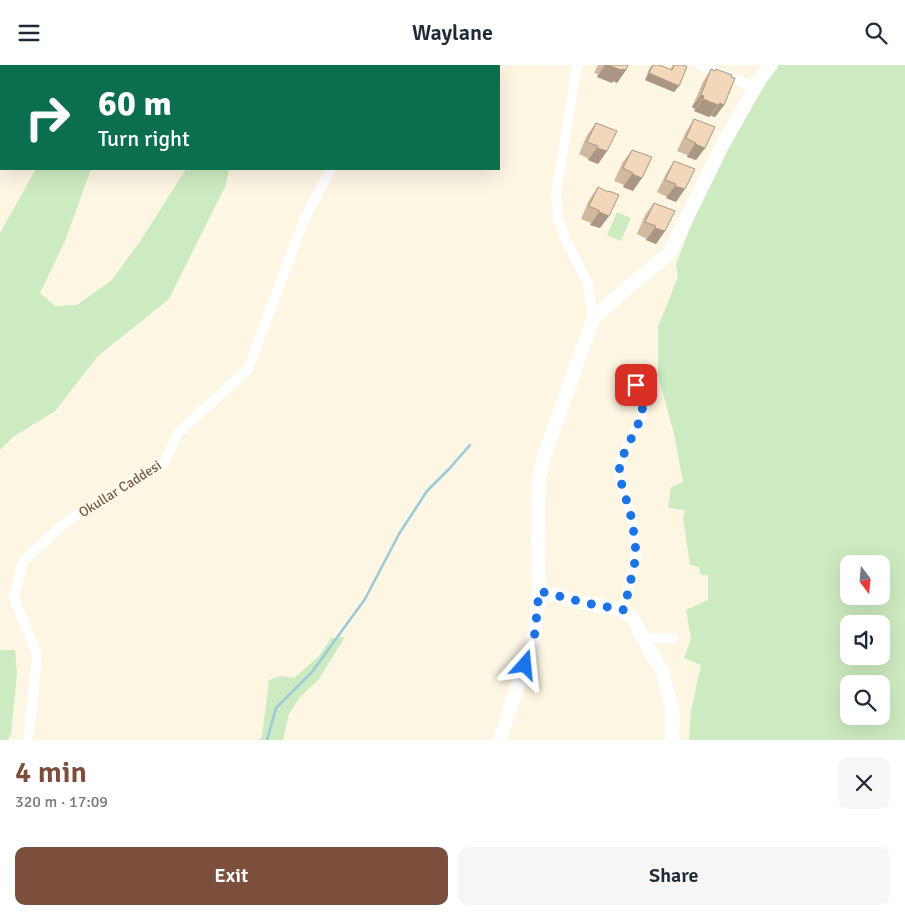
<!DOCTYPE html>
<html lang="en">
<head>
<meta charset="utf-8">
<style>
  body { margin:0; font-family:Signika,sans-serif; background:#f6f6f7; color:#1f2937; height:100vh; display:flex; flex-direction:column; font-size:19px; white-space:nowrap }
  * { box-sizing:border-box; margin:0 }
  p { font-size:16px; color:#747a83 }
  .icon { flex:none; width:28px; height:28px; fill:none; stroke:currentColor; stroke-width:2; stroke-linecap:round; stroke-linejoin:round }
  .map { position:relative; height:675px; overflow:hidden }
  .drawer { display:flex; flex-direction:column; background:#fff; flex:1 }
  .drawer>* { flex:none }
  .banner { position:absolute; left:0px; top:0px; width:500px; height:105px; box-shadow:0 5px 20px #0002; background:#0b6e4f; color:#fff; overflow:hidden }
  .needle { width:32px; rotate:164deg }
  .fabs { position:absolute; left:840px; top:490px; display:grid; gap:10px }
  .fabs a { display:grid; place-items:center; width:50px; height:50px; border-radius:10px; background:#fff; box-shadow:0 5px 20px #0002; font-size:25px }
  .pin { position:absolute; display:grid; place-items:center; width:42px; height:42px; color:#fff; margin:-21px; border-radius:10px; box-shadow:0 2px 8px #0006 }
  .me { position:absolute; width:55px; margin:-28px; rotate:18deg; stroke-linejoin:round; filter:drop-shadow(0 0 4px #0008) }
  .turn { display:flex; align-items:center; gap:18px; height:105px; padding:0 15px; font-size:22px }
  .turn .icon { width:65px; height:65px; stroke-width:2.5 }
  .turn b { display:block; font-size:35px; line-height:42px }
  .round { display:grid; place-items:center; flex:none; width:52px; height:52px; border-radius:10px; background:#f6f6f7 }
  .overview { display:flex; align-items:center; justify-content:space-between; height:85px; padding:0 15px }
  h1 { font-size:30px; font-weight:600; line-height:38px; color:#7b4f3c }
  .action { display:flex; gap:10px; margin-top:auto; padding:10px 15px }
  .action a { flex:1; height:58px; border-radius:10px; background:#7b4f3c; color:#fff; font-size:20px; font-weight:600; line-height:58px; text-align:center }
  .action a+a { background:#f6f6f7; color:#1f2937 }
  header { display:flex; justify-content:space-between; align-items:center; height:65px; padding:0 15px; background:#fff; font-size:22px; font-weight:600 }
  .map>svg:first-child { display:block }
  .green { fill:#cdebc1; fill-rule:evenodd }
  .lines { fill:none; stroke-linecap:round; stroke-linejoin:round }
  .stream { stroke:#9cc9d9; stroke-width:2.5 }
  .street { stroke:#fff; stroke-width:10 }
  .secondary { stroke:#fff; stroke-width:14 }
  .wall { fill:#d1b99f }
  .shaded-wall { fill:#aa9682 }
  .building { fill:#f3d7b9; stroke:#aa9682 }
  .route { stroke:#1a73e8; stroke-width:9; stroke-dasharray:0 16.2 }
  .labels { text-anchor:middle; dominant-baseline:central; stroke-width:4; stroke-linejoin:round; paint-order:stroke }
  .street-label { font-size:14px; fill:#765e48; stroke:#fff9ea }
</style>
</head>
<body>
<header><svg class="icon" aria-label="menu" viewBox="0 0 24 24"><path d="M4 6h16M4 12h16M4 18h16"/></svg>Waylane<svg class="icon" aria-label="search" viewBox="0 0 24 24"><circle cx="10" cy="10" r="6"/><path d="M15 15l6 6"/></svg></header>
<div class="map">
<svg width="905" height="675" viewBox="0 0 905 675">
  <rect width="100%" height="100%" fill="#fdf6e3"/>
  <g class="green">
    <path d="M762 0H905V675H689L691 646 701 600 684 593 691 574 686 545 708 535V510H701L699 502 690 500 683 453 685 445 668 443 671 422 683 417 674 369 658 310V262L678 212 676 199 705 125 762 23ZM849 499H881V531H849ZM849 559H881V591H849ZM849 619H881V651H849Z"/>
    <polygon points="36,104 91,104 65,176 40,228 55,241 77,240 112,215 139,178 186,104 229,104 226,120 169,234 98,291 55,346 13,372 0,385 0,168"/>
    <polygon points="617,147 631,153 621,176 607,170"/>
    <polygon points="345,572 319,614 300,632 289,649 283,675 259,675 262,671 269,615 281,611 294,613 319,591 331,573"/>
    <polygon points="0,585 15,585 17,609 11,669 8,675 0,675"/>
  </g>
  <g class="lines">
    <polyline class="stream" points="267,675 276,643 312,607 365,534 399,469 427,426 449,404 470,380"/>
    <g class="street">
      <polyline points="160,0 160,1"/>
      <polyline points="577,0 556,129 558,154 566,175 588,218 593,254"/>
      <polyline points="700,0 755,22"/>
      <polyline points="359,1 359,0"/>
      <polyline points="623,545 636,492 635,475 631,451 619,410 620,397 642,351 643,333 636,320"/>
      <polyline points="644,574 673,573"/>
      <polyline points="28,675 37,590 14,533 23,496 67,456 164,398 178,368 248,304 304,155 331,104"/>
    </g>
    <g class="secondary">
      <polyline points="539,526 586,538 623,545 633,553 651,588 662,606 673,649 672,675"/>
      <polyline points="500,675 535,568 539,526 538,475 539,413 543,394 593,254 627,223 669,189 723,79 760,14 771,0"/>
    </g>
  </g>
  <g class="wall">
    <polygon points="598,0 628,0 626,5 617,18 613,16 612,18 597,12 598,9 594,8"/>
    <polygon points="652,0 659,0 670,5 673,0 683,0 679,21 674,27 645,15 649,4"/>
    <polygon points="711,4 724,40 715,52 711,51 709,52 694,46 695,44 692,42 703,17"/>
    <polygon points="694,54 705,83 696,95 687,92 687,90 677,86 686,67"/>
    <polygon points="596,58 607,86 598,99 588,95 589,94 579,89 587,70"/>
    <polygon points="632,85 633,126 623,122 624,120 614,116 623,97"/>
    <polygon points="674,96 676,137 666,133 667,132 657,127 666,109"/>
    <polygon points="598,122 609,151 600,163 590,160 591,158 581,154 589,135"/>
    <polygon points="654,138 665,166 656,179 646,175 647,174 637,169 645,150"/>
  </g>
  <g class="shaded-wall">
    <polygon points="605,0 608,0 626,5 617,18 613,16 612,18 597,12"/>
    <polygon points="649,8 679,21 674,27 645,15"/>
    <polygon points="701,30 704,31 695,44 692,42"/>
    <polygon points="703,34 718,40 709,52 694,46"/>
    <polygon points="720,38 724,40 715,52 711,51"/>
    <polygon points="695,79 705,83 696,95 687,92"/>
    <polygon points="597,83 607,86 598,99 588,95"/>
    <polygon points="632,109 642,113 633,126 623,122"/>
    <polygon points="675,121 685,124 676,137 666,133"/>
    <polygon points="599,147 609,151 600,163 590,160"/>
    <polygon points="655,163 665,166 656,179 646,175"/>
  </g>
  <g class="building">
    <polygon points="608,0 628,0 626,5 622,4 621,5"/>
    <polygon points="653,0 659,0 672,5 674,0 683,0 687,2 679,21 649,8"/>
    <polygon points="711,4 715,6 716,4 732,10 731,12 735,13 724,40 720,38 718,40 703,34 704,31 701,30"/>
    <polygon points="0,9 1,10 1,21 0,23"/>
    <polygon points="694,54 715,62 705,83 695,79 696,78 686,73"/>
    <polygon points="596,58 617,66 607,86 597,83 598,81 587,77"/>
    <polygon points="632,85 652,92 642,113 632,109 633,108 623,103"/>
    <polygon points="674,96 695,104 685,124 675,121 676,119 665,115"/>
    <polygon points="598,122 608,127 609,126 619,130 609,151 599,147 600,146 589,141"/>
    <polygon points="654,138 675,146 665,166 655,163 656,161 645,157"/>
  </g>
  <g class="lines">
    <polyline class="route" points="525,600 535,568 539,526 586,538 624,545 636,492 635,475 631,451 619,410 620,397 642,351 643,333 636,320"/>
  </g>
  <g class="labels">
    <g class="street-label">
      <text transform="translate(120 424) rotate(-32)">Okullar Caddesi</text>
    </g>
  </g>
</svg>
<div class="fabs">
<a><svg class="needle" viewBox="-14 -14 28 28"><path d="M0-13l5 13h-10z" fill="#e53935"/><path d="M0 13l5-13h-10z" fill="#747a83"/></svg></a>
<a><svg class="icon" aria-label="sound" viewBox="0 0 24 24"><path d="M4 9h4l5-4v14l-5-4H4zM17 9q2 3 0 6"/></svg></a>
<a><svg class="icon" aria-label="search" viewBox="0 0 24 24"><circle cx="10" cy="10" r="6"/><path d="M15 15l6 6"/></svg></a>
</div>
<div class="pin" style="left:636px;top:320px;background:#d93025"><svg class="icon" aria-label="arrive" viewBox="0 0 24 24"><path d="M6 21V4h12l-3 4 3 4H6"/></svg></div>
<svg class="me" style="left:525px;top:600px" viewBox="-20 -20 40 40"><path d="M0-17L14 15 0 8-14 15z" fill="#1a73e8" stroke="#fff" stroke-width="4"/></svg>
<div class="banner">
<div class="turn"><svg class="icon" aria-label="right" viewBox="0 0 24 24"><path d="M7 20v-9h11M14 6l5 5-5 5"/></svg><div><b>60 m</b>Turn right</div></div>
</div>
</div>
<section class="drawer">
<div class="overview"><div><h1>4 min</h1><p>320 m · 17:09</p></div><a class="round"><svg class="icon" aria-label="close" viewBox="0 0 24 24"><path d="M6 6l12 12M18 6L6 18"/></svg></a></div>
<div class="action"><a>Exit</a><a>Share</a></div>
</section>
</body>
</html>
